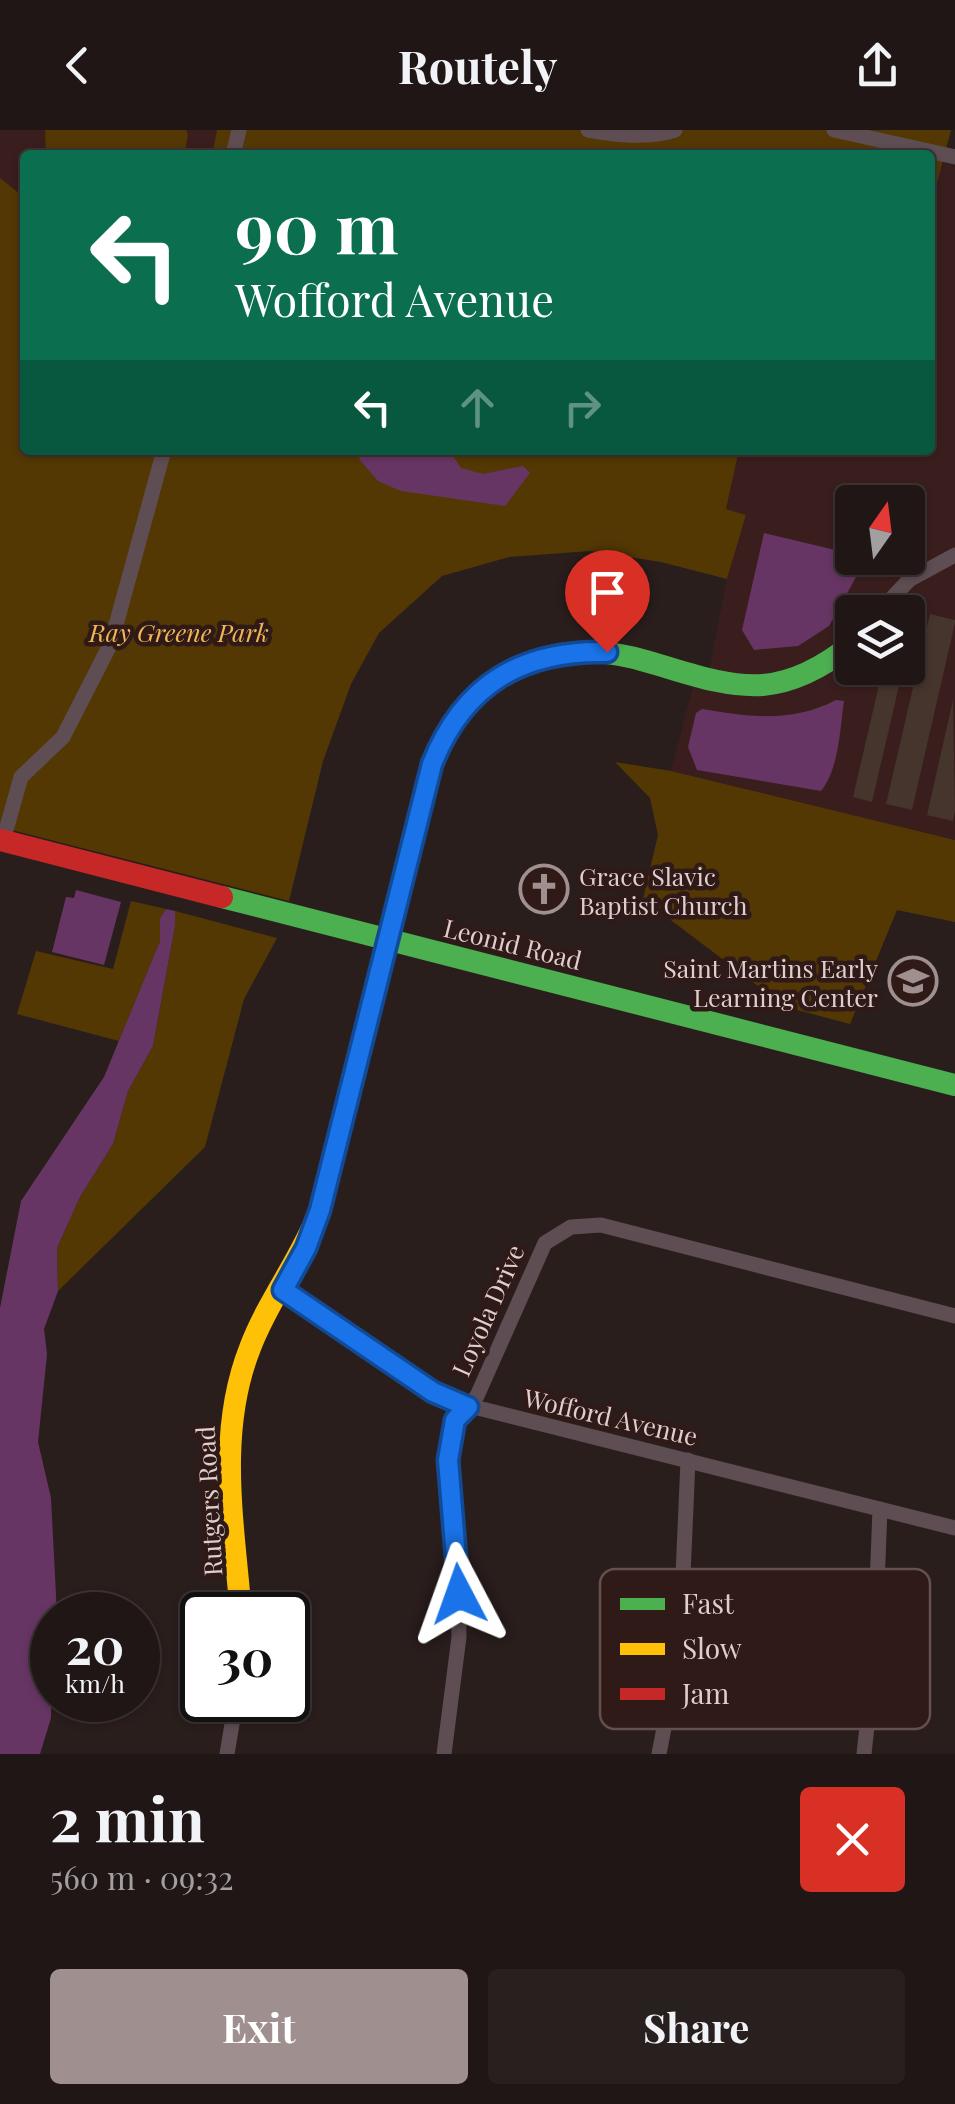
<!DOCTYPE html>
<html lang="en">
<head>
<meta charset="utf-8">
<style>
  body { margin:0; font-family:"Playfair Display",serif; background:#281f1f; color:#f1f3f6; height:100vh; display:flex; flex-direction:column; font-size:38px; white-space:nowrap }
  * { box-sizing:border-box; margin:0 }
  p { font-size:32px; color:#a29fa1 }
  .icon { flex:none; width:55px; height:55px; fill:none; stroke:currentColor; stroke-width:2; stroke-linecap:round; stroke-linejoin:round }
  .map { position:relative; height:1624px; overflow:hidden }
  .drawer { display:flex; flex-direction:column; background:#201616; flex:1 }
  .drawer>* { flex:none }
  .guide { position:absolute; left:20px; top:20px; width:915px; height:305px; border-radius:10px; box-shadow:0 2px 8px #0004,0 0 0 2px #3d3535; background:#0b6e4f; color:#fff; overflow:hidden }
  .needle { width:65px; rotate:14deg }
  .tools { position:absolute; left:835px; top:355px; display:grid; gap:20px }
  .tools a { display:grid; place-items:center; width:90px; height:90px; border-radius:10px; background:#201616; box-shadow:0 2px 8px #0004,0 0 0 2px #3d3535; font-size:50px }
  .speed { position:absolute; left:30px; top:1462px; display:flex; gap:20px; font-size:50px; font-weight:700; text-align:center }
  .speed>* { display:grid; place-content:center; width:130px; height:130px; border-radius:50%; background:#201616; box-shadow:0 2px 8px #0004,0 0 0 2px #3d3535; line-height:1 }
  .speed small { font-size:25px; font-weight:400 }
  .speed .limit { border:5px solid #111; border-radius:15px; background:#fff; color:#111 }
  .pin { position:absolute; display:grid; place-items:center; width:85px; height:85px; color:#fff; margin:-102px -42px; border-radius:50% 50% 50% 0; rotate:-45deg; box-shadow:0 0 10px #0007 }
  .pin .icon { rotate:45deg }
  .me { position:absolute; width:110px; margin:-55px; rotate:356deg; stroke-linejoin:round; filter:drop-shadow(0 0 8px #0008) }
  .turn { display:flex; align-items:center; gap:35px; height:210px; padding:0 50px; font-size:45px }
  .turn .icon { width:130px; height:130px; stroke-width:2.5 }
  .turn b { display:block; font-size:70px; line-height:85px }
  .lanes { display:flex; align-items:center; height:95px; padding:0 50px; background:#0003; justify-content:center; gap:50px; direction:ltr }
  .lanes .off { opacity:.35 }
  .round { display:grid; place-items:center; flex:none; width:105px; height:105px; border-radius:10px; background:#281f1f }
  .overview { display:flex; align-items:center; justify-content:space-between; height:170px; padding:0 50px }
  h1 { font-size:60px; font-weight:700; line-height:75px }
  .cta { display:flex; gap:20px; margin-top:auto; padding:20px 50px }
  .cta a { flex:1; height:115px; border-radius:10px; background:#9f908f; color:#fff; font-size:40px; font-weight:700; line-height:115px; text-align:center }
  .cta a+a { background:#281f1f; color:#f1f3f6 }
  header { display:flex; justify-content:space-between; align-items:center; height:130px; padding:0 50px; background:#201616; font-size:45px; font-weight:700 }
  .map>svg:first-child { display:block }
  .built { fill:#391e1d; fill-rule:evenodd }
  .green { fill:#533804 }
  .water { fill:#673563 }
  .building { fill:#46352c }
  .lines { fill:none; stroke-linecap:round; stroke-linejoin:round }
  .street { stroke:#5e4d52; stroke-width:15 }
  .fast { stroke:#4caf50; stroke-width:22 }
  .slow { stroke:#ffc107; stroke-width:22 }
  .jam { stroke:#c62828; stroke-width:22 }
  .route-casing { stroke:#114b97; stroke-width:25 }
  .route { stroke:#1a73e8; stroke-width:18 }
  .labels { text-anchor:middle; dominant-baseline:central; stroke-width:9; stroke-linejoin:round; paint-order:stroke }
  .park-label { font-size:25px; font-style:italic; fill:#f1b754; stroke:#2f1a18 }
  .poi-label { font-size:25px; fill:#dececd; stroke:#2f1a18; text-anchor:start }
  .street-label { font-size:25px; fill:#dececd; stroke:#2f1a18 }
  .key { fill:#2f1a18; stroke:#64504e; stroke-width:2.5 }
  .key-label { font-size:28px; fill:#dececd }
</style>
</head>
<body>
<header><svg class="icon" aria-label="back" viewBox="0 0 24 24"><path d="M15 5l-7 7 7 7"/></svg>Routely<svg class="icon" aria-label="share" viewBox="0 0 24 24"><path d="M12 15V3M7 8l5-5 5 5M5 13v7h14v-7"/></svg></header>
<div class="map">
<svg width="955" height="1624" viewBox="0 0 955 1624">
  <rect width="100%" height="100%" fill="#2a1e1d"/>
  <g class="built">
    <polygon points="0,0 217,0 212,25 25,25 25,253 0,250"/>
    <path d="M943 32 955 37V710L671 641 694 553 706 556 727 449 746 385 726 379 739 320H930V80ZM852 372H908V428H852ZM852 482H908V538H852Z"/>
  </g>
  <g class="green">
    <polygon points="45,0 186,0 188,5 184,25 46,25"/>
    <polygon points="217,0 951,0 930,80 930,25 212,25"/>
    <polygon points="0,48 25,68 25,320 739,320 726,379 746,385 727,449 661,432 590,421 509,427 442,446 379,503 351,554 323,631 289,771 0,697"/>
    <polygon points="615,632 671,641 955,710 955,792 897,780 850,894 786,877 643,769 658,705 650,668"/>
    <polygon points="131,771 166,779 160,788 160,811 119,911 17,884 36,821 113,839"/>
    <polygon points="175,781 277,808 244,869 205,1017 58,1161 57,1118 80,1067 113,1014 128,961 153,916 175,796"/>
  </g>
  <g class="water">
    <polygon points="362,320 449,320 461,338 483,344 523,336 530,343 505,376 401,361 378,351 359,329"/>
    <polygon points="764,403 852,424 856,447 829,496 798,516 754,520 742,500"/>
    <path d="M836 570 844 571C840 599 839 639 821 661L697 640 688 617 696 583 702 579C750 587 792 593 836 570Z"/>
    <polygon points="76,760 121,772 104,835 52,822 66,767 74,768"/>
    <polygon points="166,779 175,781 175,796 153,916 128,961 113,1014 80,1067 57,1118 58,1161 44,1199 47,1224 38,1312 51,1368 57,1485 52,1485 51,1588 40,1624 0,1624 0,1178 21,1071 104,947 160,811 160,788"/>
  </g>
  <g class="building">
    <polygon points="930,484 955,490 955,493 912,680 886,674"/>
    <polygon points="882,542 901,547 872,672 853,667"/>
    <polygon points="953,570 955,680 953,691 927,685"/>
  </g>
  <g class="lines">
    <g class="street">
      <path d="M588 0C617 5 647 9 675 0"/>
      <polyline points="834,0 955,27"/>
      <polyline points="233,25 239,0"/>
      <polyline points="879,482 909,450 955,425"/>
      <polyline points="3,711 21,647 63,607 111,513 164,320"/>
      <polyline points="283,1160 446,1270 955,1398"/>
      <polyline points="227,1624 236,1570"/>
      <polyline points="444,1624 459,1507 458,1429 448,1330 455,1290 477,1266 545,1113 571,1097 601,1095 955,1186"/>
      <polyline points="659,1624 680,1515 688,1330"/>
      <polyline points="864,1624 874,1532 880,1379"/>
    </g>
    <g class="fast">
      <polyline points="222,767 955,955"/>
      <path d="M381 838C392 793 403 749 414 705 422 673 428 639 443 610 480 541 554 509 630 527 673 537 718 558 763 555 797 552 826 535 852 514"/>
    </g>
    <path class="slow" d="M241 1485C234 1395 216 1304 250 1218 268 1170 301 1129 320 1080L381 838"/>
    <polyline class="jam" points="0,710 222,767"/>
  </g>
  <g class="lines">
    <g class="route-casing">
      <path id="route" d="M459 1464 448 1330 455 1290 468 1277 433 1262 283 1160 306 1118 320 1080 432 634C464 554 522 520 607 522"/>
    </g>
    <use href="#route" class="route"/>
  </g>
  <defs>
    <g id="church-ring" transform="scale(2.5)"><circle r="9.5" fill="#2f1a18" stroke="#9f908f" stroke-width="1.5"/><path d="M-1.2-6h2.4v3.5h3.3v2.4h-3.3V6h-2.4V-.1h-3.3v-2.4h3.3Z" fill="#9f908f"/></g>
    <g id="school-ring" transform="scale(2.5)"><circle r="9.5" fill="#2f1a18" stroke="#9f908f" stroke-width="1.5"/><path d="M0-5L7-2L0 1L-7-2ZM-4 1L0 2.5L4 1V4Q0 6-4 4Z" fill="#9f908f"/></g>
  </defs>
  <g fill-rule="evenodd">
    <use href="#church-ring" x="544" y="759"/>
    <use href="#school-ring" x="913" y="851"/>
  </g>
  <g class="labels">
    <g class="park-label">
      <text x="179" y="501">Ray Greene Park</text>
    </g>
    <g class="poi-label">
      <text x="579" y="745">Grace Slavic<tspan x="579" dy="29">Baptist Church</tspan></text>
      <text x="878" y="837" text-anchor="end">Saint Martins Early<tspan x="878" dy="29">Learning Center</tspan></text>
    </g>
    <g class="street-label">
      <text transform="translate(513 813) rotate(14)">Leonid Road</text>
      <text transform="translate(487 1180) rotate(-66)">Loyola Drive</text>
      <text transform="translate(611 1286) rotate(13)">Wofford Avenue</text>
      <text transform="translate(208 1371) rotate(-93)">Rutgers Road</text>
    </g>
  </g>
  <rect x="600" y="1439" width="330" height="160" rx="15" class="key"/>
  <rect x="620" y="1468" width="45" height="12" fill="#4caf50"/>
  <rect x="620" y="1513" width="45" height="12" fill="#ffc107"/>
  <rect x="620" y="1558" width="45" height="12" fill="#c62828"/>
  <g class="key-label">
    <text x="682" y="1484">Fast</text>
    <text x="682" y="1529">Slow</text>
    <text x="682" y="1574">Jam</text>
  </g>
</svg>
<div class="tools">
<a><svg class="needle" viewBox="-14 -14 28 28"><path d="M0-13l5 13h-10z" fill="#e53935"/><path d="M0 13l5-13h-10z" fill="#a29fa1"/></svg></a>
<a><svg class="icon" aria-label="layers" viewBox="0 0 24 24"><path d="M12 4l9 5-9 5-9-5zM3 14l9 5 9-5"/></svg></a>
</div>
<div class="speed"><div>20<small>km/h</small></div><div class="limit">30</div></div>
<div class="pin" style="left:607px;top:522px;background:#d93025"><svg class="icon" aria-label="arrive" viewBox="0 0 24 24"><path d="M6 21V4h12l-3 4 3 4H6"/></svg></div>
<svg class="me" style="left:459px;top:1464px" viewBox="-20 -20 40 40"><path d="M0-17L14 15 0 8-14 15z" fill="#1a73e8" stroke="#fff" stroke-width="4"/></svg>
<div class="guide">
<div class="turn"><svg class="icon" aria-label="left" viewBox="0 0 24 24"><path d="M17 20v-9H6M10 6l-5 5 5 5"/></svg><div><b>90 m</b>Wofford Avenue</div></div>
<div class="lanes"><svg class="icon" aria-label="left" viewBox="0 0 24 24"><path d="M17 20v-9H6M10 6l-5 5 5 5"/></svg><svg class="icon off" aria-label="ahead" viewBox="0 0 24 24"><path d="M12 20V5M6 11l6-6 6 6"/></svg><svg class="icon off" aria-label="right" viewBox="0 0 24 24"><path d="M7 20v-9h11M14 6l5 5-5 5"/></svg></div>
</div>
</div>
<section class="drawer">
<div class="overview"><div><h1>2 min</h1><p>560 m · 09:32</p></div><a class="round" style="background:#d93025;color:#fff"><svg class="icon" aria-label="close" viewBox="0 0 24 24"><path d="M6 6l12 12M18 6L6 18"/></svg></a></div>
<div class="cta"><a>Exit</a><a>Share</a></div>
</section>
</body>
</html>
